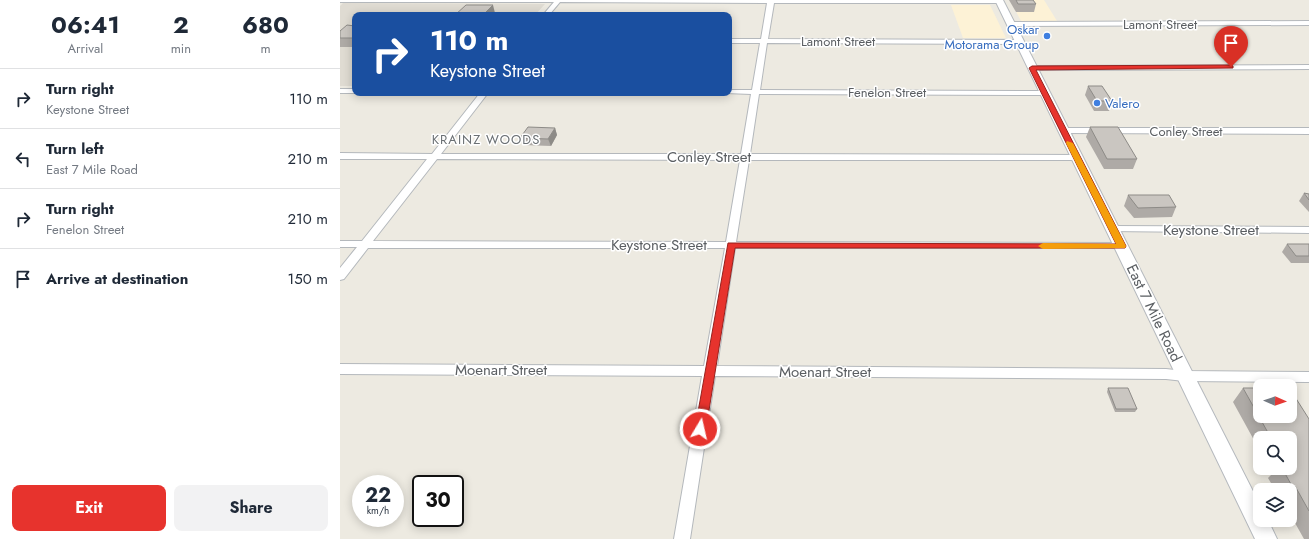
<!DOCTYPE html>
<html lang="en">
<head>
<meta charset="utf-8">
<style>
  body { margin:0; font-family:Jost,sans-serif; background:#f2f2f3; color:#1f2937; height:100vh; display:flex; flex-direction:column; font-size:15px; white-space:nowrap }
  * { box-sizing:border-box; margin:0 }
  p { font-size:13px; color:#747a83 }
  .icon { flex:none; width:22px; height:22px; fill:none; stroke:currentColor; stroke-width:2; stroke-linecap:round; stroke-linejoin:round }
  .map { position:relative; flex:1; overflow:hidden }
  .side { display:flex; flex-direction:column; background:#fff; width:340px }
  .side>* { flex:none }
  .banner { position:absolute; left:12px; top:12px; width:380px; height:84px; border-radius:8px; box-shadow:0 2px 10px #0003; background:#1a4fa0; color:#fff; overflow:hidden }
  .needle { width:26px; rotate:92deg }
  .controls { position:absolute; left:913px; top:379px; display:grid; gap:8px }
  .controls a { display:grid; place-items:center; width:44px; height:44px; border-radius:8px; background:#fff; box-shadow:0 2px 10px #0003; font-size:20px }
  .speed { position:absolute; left:12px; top:475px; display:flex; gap:8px; font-size:20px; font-weight:700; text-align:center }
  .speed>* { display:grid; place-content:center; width:52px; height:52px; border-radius:50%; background:#fff; box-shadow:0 2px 10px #0003; line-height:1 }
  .speed small { font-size:10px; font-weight:400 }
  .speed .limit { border:2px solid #111; border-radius:6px; background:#fff; color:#111 }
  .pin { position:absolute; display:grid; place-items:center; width:34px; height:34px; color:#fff; margin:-41px -17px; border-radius:50% 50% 50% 0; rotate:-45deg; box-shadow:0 0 4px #0007 }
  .pin .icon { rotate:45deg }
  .me { position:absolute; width:44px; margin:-22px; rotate:9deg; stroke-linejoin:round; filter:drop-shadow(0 0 3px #0008) }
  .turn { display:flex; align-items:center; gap:14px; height:84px; padding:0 12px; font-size:18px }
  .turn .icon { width:52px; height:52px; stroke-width:2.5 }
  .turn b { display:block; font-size:28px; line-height:34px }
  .eta { display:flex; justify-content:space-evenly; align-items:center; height:68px; text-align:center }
  .eta b { font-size:24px; font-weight:700; line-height:28px }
  .primary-button { display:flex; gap:8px; margin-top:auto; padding:8px 12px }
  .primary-button a { flex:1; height:46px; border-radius:8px; background:#e7332d; color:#fff; font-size:16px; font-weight:700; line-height:46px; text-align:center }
  .primary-button a+a { background:#f2f2f3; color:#1f2937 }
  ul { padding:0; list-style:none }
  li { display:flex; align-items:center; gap:12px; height:60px; padding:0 12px; border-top:1px solid #e0e1e3 }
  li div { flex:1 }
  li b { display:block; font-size:15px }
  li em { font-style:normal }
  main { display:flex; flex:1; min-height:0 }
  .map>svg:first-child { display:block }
  .commercial { fill:#fdf2d6 }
  .education { fill:#dfdbd2 }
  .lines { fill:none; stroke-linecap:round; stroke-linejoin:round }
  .street-casing { stroke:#b4b8bc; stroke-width:2 }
  .secondary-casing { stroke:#b5b9be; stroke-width:2 }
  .street { fill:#fff; fill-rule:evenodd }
  .secondary { fill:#fff; fill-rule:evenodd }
  .wall { fill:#aeaaa6 }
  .shaded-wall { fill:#8d8b87 }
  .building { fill:#cac6c1; stroke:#8d8b87 }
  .route { fill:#e7332d; stroke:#96211d }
  .slow { fill:#f59e0b }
  .shop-dot { fill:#3f7fe0; stroke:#fff; stroke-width:1.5 }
  .labels { text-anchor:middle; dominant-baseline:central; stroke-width:3; stroke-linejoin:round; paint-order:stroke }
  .far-street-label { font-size:13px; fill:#5a5e62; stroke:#fff }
  .far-shop-label { font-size:13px; fill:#366cbe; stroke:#fff; text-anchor:end }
  .far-neighbourhood-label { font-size:13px; letter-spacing:1px; fill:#6b7074; stroke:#fff }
  .street-label { font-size:15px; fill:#5a5e62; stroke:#fff }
</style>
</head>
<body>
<main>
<section class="side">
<div class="eta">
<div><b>06:41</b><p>Arrival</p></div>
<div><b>2</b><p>min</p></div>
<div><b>680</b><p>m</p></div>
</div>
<ul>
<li><svg class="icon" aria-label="right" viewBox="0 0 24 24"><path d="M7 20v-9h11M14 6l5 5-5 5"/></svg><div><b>Turn right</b><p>Keystone Street</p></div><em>110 m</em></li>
<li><svg class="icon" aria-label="left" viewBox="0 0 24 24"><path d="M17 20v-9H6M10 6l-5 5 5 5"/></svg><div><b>Turn left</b><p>East 7 Mile Road</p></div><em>210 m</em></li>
<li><svg class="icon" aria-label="right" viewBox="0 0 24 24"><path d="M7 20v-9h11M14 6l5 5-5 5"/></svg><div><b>Turn right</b><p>Fenelon Street</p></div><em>210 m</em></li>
<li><svg class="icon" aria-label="arrive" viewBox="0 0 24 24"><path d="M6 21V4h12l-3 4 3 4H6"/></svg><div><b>Arrive at destination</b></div><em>150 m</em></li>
</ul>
<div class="primary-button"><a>Exit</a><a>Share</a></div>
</section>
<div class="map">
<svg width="969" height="539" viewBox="0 0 969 539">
  <rect width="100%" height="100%" fill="#edeae1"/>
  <g class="commercial">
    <polygon points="670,0 704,0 717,21 681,21"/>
    <polygon points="611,5 650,5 666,38 623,38"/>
  </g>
  <polygon class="education" points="3,3 205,4 195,15 15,15 15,86 0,86 0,6"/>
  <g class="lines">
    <g class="street-casing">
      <g id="street">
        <path d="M0 0H661L659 3H434L428 39 679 40 682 42 679 44 427 43 420 90 705 91 709 93 705 95 419 94 410 154 737 155 741 158 740 160H409L396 242 782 243 787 246 786 248H395L377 366 826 369 844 371 969 372V382L844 381 826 379 375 376 350 539H334L362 376 0 374V364L364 366 385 248H28L4 279 0 280V268L17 247H0V241H22L87 159H0V153L92 154 140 93H148L101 154H401L411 94 386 93H389V90H412L420 43H389V39H421L427 3 220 2 209 15H203L214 2H0ZM97 159 400 160 386 242 33 241Z"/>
        <polygon points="969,21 969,25 671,26 668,24 671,22"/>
        <polygon points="969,65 969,69 692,70 688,68 692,66"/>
        <polygon points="0,89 15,89 16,93 0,93"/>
        <polygon points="724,128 969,128 969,134 721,133 720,131"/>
        <polygon points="773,226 969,227 969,233 769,231 768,229 769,227"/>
      </g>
    </g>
    <g class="secondary-casing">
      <polygon id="secondary" points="655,0 663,0 920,505 920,520 928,520 937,539 915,539"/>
    </g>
    <use href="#street" class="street"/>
    <use href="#secondary" class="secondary"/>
  </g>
  <g class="wall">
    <polygon points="669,0 693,0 696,4 694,12 676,12"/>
    <polygon points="15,26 15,47 0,47 0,31"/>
    <polygon points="748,86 772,101 769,111 754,111 745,95"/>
    <polygon points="750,127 797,159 793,169 764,169 746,137"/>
    <polygon points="215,128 217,135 211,146 183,145 180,138"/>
    <polygon points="964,193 969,194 969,212 959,201"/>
    <polygon points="788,195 836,207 832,217 794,218 784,206"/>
    <polygon points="947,244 969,244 969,263 951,263 942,252"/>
    <polygon points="918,385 969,419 969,539 964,539 950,514 950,490 935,490 928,478 932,474 929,468 950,468 950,438 920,438 920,451 893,402 903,388 916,388"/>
    <polygon points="768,388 797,409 795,412 775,412 767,392"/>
  </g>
  <g class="shaded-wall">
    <polygon points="153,5 155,13 154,15 143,15"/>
    <polygon points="215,128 217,135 211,146 208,139"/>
  </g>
  <g class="building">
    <polygon points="676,0 693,0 696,4 678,4"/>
    <polygon points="126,5 153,5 143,15 115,15"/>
    <polygon points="7,25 15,26 15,38 0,38 0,31"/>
    <polygon points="748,86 762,86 772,101 757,101"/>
    <polygon points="188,127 215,128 208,139 180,138"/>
    <polygon points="750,127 778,127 797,159 767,159"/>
    <polygon points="964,193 969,194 969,200"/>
    <polygon points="788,195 829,195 836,207 798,208"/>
    <polygon points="947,244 969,244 969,256 956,256"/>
    <polygon points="918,385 932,385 933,386 920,386 920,416 950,416 950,389 969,419 969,511 955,486 952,486 942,468 950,468 950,438 931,438 903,388 920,388"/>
    <polygon points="768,388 788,388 797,409 776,409"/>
  </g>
  <polygon class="route" points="891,65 893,66 893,68 696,70 786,246 785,248 395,248 366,429 365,433 360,434 356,433 355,429 388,243 776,244 689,68 692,66"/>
  <polygon class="slow" points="727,141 733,143 786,246 785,248 703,249 698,246 703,243 776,244 726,143"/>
  <g class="shop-dot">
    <circle cx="707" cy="36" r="4"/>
    <circle cx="757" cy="103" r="4"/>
  </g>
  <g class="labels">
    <g class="far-street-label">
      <text x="820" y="24">Lamont Street</text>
      <text x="498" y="41">Lamont Street</text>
      <text x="547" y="92">Fenelon Street</text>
      <text x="846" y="131">Conley Street</text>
    </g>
    <g class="far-shop-label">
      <text x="699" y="29">Oskar<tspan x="699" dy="15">Motorama Group</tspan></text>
      <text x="765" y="103" text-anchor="start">Valero</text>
    </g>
    <g class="far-neighbourhood-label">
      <text x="146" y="139">KRAINZ WOODS</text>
    </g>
    <g class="street-label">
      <text x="369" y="157">Conley Street</text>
      <text x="871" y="230">Keystone Street</text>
      <text x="319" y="245">Keystone Street</text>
      <text transform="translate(814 313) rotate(64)">East 7 Mile Road</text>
      <text x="161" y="370">Moenart Street</text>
      <text x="485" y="372">Moenart Street</text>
    </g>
  </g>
</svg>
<div class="controls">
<a><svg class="needle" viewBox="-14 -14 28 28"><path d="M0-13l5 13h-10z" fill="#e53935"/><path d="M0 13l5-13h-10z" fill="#747a83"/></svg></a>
<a><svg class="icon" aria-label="search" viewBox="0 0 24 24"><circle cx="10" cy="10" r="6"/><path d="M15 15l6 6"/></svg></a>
<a><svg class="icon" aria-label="layers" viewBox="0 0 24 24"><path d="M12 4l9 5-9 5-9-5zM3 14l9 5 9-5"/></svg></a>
</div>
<div class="speed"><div>22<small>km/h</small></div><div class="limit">30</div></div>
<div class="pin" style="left:891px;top:67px;background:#d93025"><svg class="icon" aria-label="arrive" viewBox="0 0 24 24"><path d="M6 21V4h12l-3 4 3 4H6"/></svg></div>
<svg class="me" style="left:360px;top:429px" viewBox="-20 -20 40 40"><circle r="17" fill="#e7332d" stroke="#fff" stroke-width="3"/><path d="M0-11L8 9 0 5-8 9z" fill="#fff"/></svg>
<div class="banner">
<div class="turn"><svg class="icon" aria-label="right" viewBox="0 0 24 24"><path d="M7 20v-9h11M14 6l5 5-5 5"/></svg><div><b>110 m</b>Keystone Street</div></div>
</div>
</div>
</main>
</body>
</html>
